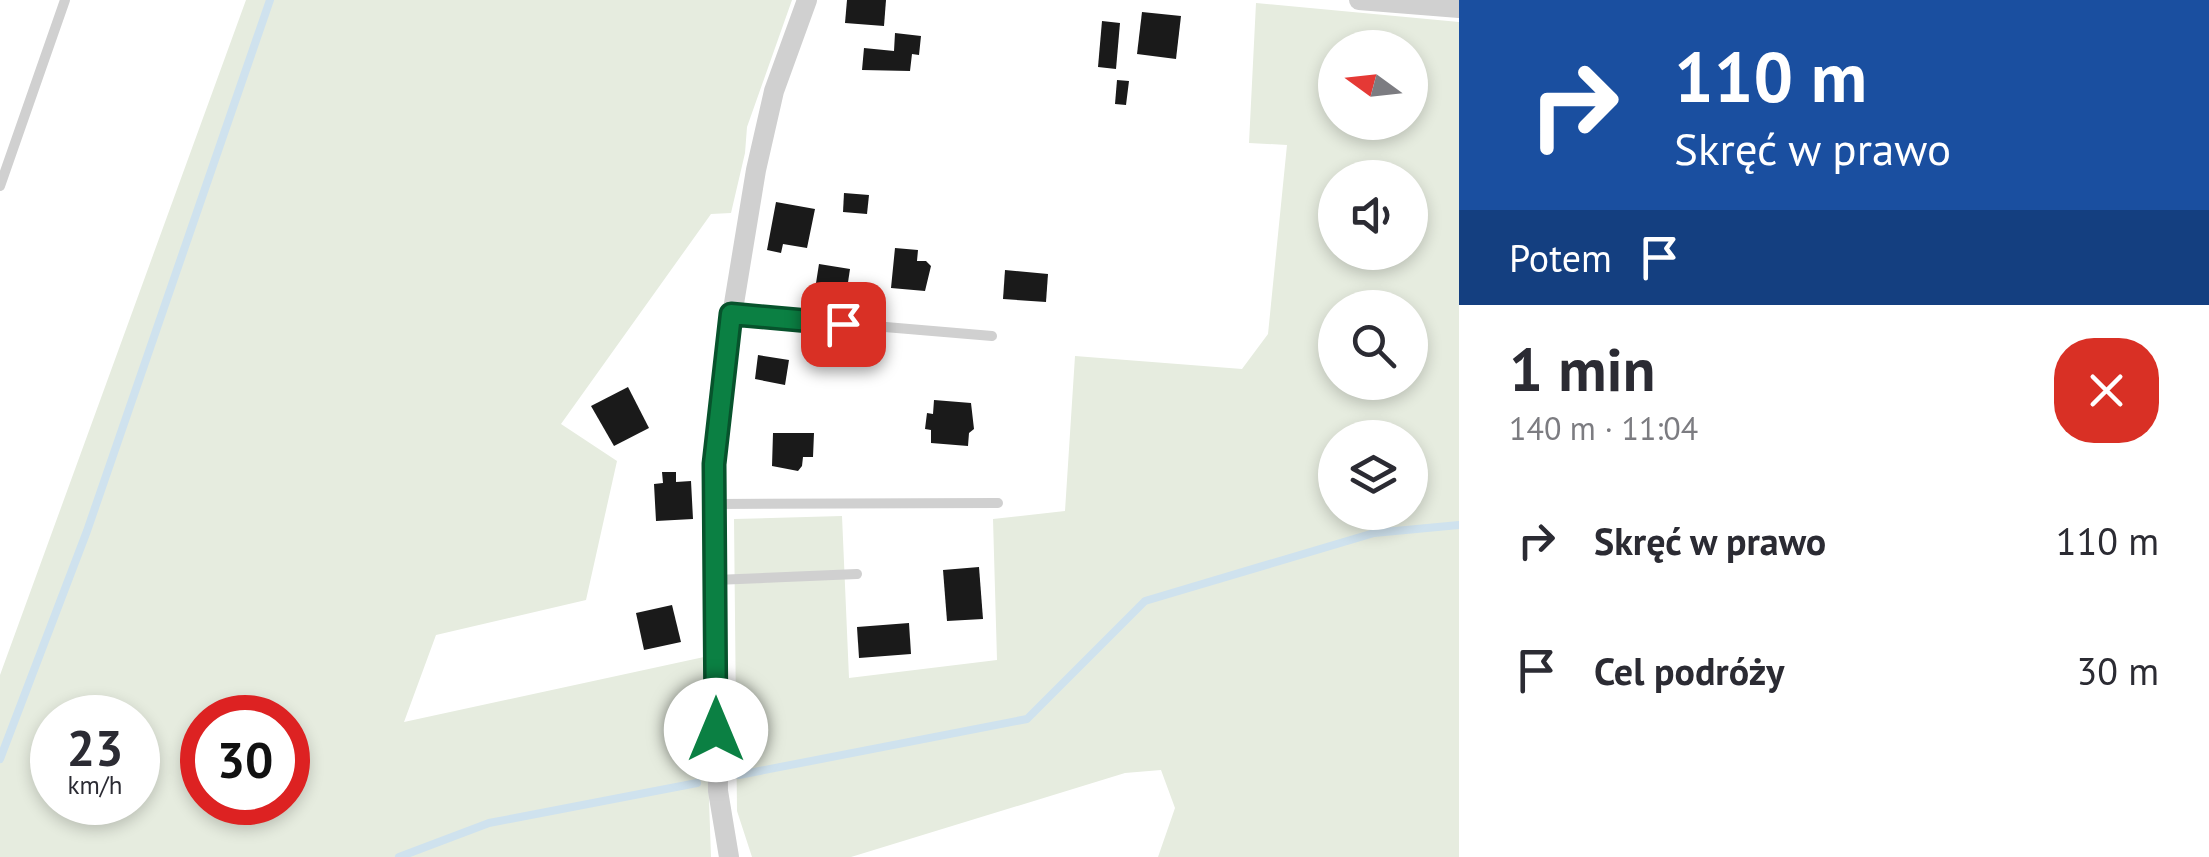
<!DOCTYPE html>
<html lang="pl">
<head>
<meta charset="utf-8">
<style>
  body { margin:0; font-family:"PT Sans",sans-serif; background:#f7f7f7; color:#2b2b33; height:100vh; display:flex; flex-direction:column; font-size:38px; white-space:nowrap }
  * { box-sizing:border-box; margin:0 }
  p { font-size:32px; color:#7c7c81 }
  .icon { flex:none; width:55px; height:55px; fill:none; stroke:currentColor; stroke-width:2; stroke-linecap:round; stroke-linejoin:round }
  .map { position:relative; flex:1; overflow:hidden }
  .side { display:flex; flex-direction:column; background:#fff; width:750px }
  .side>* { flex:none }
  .hud { background:#1a4fa0; color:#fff; overflow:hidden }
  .needle { width:65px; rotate:285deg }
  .tools { position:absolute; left:1318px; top:30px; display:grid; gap:20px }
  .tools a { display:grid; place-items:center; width:110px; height:110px; border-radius:50%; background:#fff; box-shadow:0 5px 15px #0003; font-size:50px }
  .speed { position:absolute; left:30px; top:695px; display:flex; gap:20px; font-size:50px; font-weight:700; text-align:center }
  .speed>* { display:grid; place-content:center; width:130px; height:130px; border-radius:50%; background:#fff; box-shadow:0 5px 15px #0003; line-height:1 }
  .speed small { font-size:25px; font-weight:400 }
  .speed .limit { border:15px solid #d22; background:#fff; color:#111 }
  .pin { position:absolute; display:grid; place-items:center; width:85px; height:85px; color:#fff; margin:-42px; border-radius:20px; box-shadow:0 5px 15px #0006 }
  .me { position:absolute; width:110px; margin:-55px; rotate:0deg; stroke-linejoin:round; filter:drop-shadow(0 0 8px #0008) }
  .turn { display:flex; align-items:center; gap:35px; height:210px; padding:0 50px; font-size:45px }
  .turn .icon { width:130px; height:130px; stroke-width:2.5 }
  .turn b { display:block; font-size:70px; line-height:85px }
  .then { display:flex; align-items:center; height:95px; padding:0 50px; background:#0003; gap:20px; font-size:38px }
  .round { display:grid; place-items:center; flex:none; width:105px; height:105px; border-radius:40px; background:#f7f7f7 }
  .head { display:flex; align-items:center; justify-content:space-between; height:170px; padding:0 50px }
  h1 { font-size:60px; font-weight:700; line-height:75px }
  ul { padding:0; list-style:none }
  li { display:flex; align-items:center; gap:30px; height:130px; padding:0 50px }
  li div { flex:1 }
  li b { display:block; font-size:38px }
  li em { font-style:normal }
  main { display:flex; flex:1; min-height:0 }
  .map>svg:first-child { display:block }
  .green { fill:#e6ecdf; fill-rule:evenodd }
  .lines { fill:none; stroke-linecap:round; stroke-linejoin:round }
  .stream { stroke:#cfe2ee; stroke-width:8 }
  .building { fill:#1a1a1a }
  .lane { stroke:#d0d0d0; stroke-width:10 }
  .street { stroke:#d0d0d0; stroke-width:20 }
  .route-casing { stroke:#07532c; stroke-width:25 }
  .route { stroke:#0b8043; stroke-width:18 }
</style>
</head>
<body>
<main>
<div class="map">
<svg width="1459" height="857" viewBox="0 0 1459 857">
  <rect width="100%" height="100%" fill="#fff"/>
  <g class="green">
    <path d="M246 0H792L747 127 745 153 731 213 711 214 561 424 617 461 586 600 436 635 404 722 704 657 711 857H0V675ZM52 718H138V802H52ZM202 718H288V802H202Z"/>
    <path d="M1256 3 1459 22V857H1158L1175 808 1161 770 1125 773 851 857H752L737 811 734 519 842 516 849 678 997 660 993 519 1065 511 1075 356 1242 369 1268 334 1287 145 1249 143ZM1335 48H1410V122H1335ZM1335 178H1410V252H1335ZM1335 308H1410V382H1335ZM1335 438H1410V512H1335Z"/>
  </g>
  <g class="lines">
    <g class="stream">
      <polyline points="0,759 87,531 270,0"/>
      <polyline points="739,775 1027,719 1145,601 1374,533 1459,525"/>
      <polyline points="399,857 489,823 697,783"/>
    </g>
  </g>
  <g class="building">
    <polygon points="847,0 886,0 884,26 845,23"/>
    <polygon points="1142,12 1181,16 1176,59 1137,54"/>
    <polygon points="1102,21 1120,23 1116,69 1098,67"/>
    <polygon points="895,33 921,36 919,55 912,54 910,71 862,70 864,48 894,51"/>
    <polygon points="1117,80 1129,81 1126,105 1115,104"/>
    <polygon points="844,193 869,195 867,214 843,212"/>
    <polygon points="776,202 815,209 807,248 783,244 781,253 767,250"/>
    <polygon points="895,248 918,250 917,261 926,261 931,266 925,291 891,288"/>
    <polygon points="819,264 850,269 847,289 816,283"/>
    <polygon points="1005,270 1048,274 1046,302 1003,299"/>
    <polygon points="758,355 789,360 785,385 755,379"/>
    <polygon points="628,387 649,428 614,446 591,406"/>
    <polygon points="934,400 971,403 974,429 969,433 968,446 931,443 931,430 925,429 927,413 933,414"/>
    <polygon points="773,433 814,433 813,457 803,457 802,466 798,471 772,466"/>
    <polygon points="662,472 676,472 676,482 691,481 693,519 656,521 654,484 663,483"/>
    <polygon points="979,567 983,619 947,621 943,570"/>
    <polygon points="672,605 681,642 644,650 636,613"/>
    <polygon points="909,623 911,654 859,658 857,627"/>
  </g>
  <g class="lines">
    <g class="lane">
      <polyline points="0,186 65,0"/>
      <polyline points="731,314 992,336"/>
      <polyline points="714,504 998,503"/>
      <polyline points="715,580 857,574"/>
    </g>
    <g class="street">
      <polyline points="1359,0 1459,8"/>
      <polyline points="729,857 718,791 714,464 726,352 756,170 774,91 807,0"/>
    </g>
  </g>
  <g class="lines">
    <g class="route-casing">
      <polyline id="route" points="716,730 714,464 731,314 843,324"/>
    </g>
    <use href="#route" class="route"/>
  </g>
</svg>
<div class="tools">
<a><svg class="needle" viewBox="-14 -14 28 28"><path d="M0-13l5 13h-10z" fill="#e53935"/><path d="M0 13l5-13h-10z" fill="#7c7c81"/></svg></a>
<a><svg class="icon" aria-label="sound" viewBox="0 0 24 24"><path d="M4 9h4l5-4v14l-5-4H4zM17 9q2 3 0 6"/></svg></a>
<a><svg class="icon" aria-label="search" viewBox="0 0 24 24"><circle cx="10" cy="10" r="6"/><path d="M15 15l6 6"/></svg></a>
<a><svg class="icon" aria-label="layers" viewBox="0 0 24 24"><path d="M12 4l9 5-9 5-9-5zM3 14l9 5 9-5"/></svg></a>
</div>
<div class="speed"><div>23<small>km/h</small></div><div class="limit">30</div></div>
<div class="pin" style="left:843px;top:324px;background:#d93025"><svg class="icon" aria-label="arrive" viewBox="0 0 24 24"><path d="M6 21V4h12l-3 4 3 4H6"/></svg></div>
<svg class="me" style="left:716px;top:730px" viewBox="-20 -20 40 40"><circle r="19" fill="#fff"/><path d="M0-13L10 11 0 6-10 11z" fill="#0b8043"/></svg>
</div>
<section class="side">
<div class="hud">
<div class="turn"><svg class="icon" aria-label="right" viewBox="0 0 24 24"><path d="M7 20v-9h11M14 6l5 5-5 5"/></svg><div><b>110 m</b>Skręć w prawo</div></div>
<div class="then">Potem<svg class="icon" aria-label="arrive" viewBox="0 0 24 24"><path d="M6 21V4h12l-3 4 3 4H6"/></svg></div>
</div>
<div class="head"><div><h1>1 min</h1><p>140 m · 11:04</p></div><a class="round" style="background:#d93025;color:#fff"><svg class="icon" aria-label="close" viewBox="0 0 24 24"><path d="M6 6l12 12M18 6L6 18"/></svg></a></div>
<ul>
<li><svg class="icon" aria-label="right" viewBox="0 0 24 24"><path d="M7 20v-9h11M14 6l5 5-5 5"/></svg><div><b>Skręć w prawo</b></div><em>110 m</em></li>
<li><svg class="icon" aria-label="arrive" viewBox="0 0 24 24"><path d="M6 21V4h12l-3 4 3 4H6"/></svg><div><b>Cel podróży</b></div><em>30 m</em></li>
</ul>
</section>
</main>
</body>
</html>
